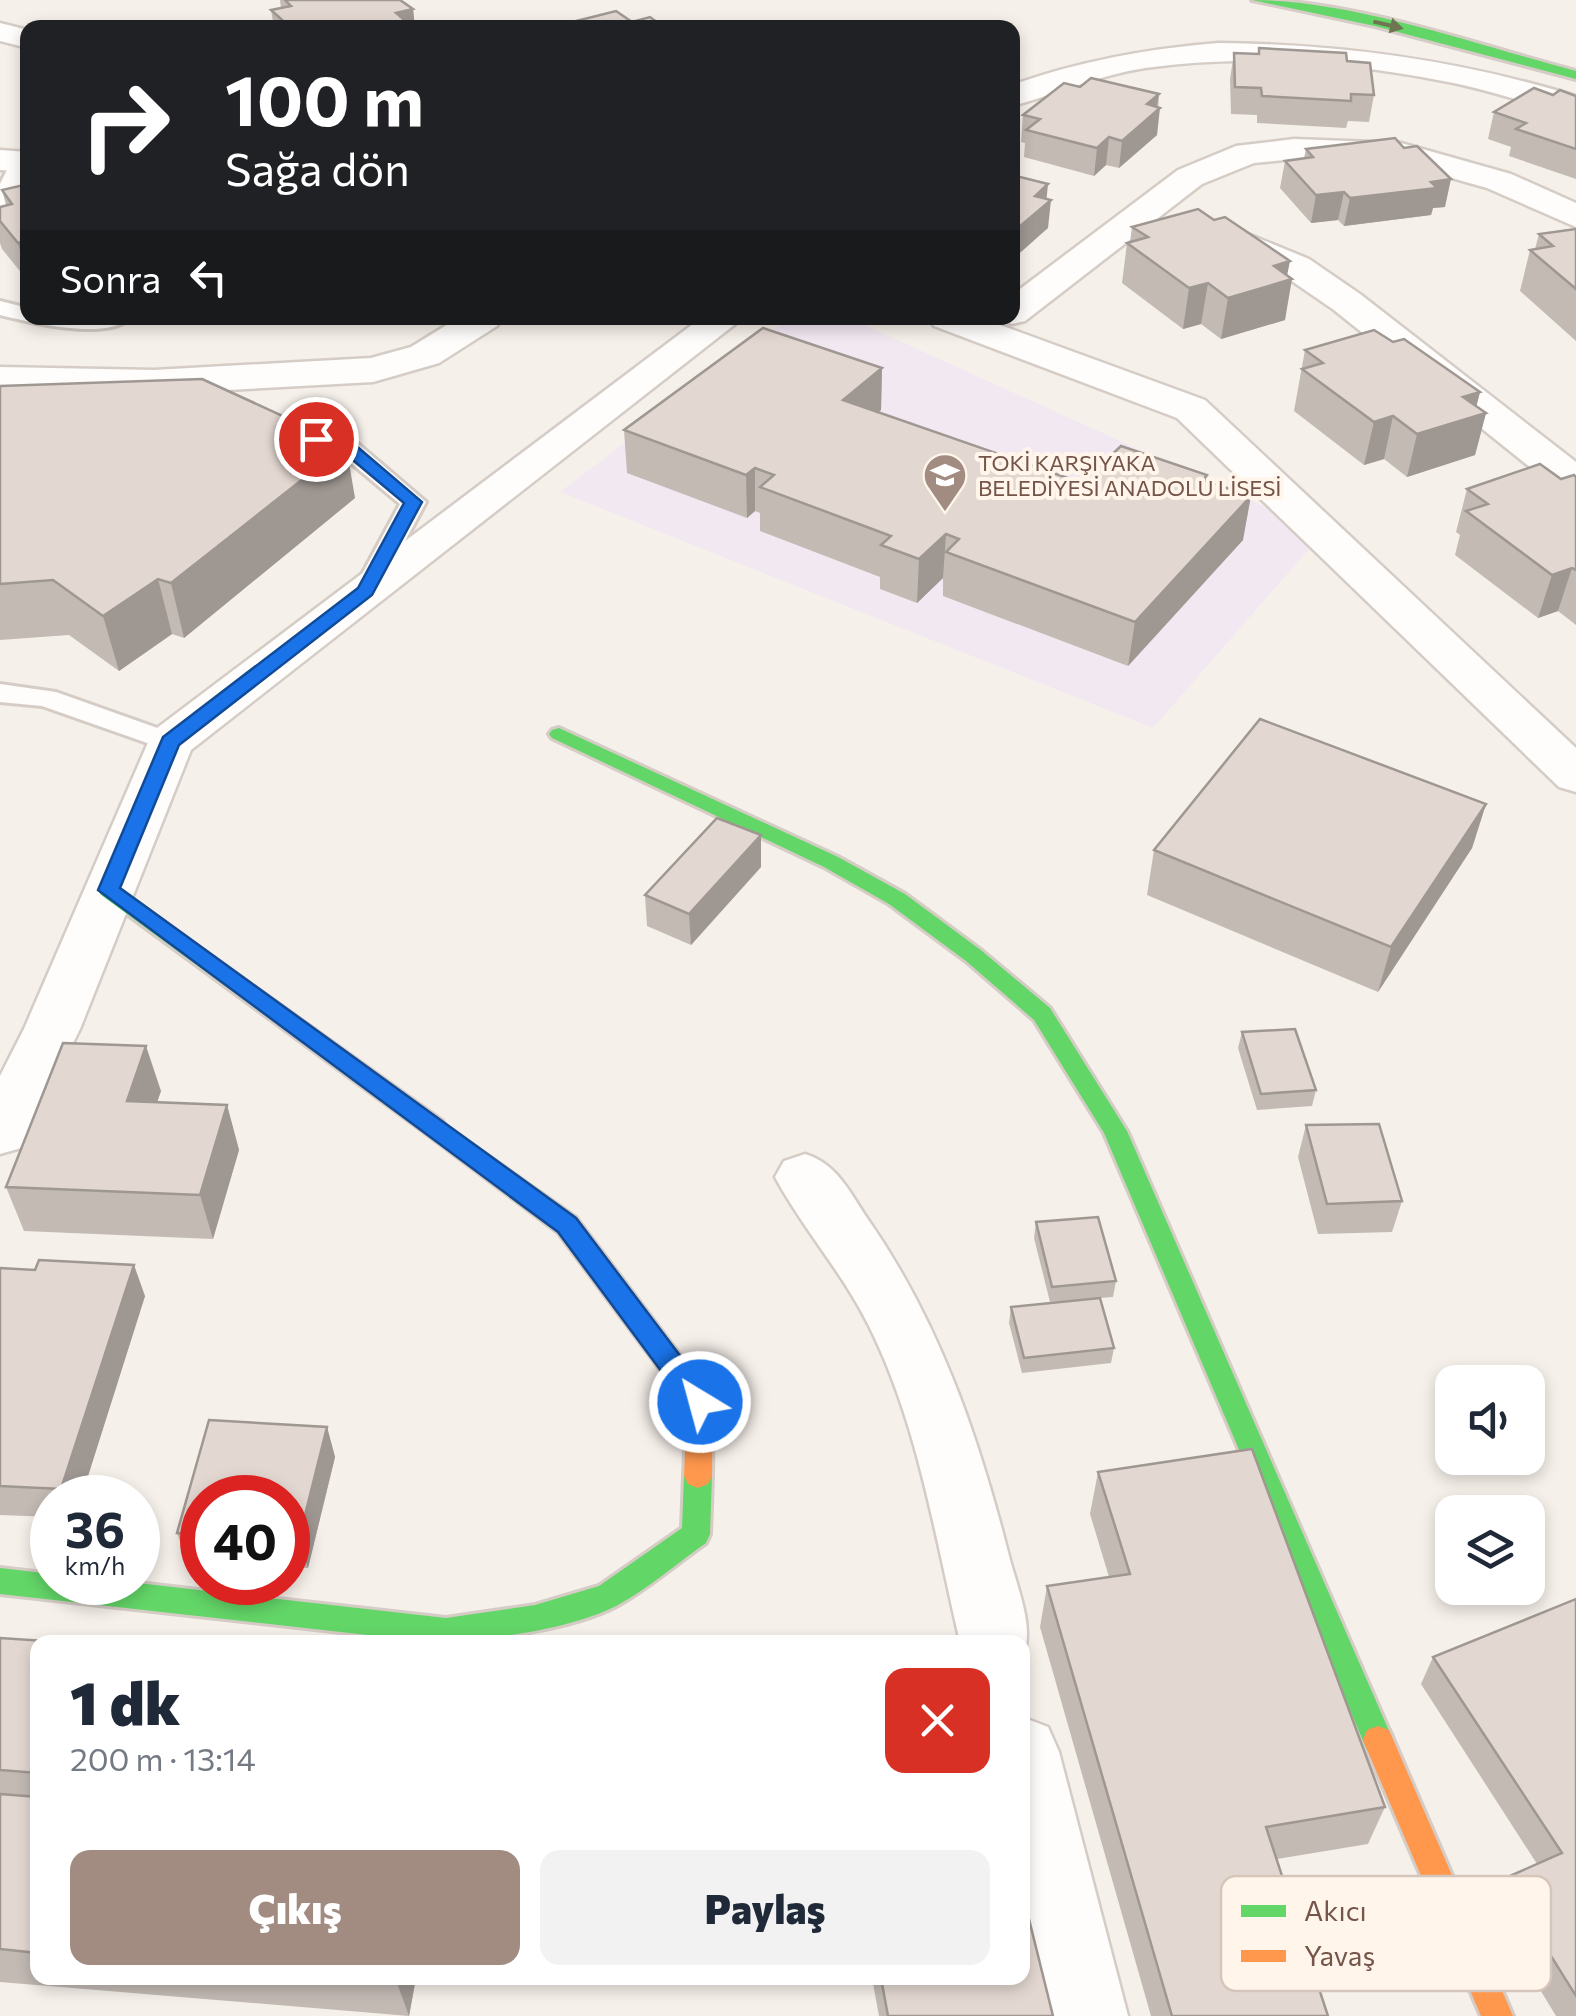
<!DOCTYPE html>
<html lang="tr">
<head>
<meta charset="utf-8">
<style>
  body { margin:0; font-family:Commissioner,sans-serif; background:#f2f2f3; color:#1f2937; height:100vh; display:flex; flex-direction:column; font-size:38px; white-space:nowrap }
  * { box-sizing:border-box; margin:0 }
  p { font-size:32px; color:#747a83 }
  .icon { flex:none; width:55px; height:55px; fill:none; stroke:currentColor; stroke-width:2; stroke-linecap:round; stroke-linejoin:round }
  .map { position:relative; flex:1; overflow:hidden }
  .panel { position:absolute; left:30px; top:1635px; width:1000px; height:350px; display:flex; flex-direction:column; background:#fff; border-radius:20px; box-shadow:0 5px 15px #0003 }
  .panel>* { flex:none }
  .top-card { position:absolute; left:20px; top:20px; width:1000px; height:305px; border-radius:20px; box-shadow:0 5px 15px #0003; background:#202124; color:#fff; overflow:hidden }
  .tools { position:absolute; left:1435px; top:1365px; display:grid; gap:20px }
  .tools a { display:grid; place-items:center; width:110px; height:110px; border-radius:20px; background:#fff; box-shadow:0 5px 15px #0003; font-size:50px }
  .speed { position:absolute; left:30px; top:1475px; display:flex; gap:20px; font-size:50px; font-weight:700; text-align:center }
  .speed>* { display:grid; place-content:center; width:130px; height:130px; border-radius:50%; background:#fff; box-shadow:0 5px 15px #0003; line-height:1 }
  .speed small { font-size:25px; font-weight:400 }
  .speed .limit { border:15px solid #d22; background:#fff; color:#111 }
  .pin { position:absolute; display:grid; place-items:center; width:85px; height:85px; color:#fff; margin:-42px; border:5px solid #fff; border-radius:50%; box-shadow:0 2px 10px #0007 }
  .me { position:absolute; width:110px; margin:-55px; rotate:323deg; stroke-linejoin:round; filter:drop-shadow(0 0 8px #0008) }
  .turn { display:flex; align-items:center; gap:35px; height:210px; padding:0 40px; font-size:45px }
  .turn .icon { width:130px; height:130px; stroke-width:2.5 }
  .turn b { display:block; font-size:70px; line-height:85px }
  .then { display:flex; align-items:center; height:95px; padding:0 40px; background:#0003; gap:20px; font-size:38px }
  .round { display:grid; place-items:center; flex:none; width:105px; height:105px; border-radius:20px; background:#f2f2f3 }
  .headline { display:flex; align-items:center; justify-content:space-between; height:170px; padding:0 40px }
  h1 { font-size:60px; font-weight:800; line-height:75px }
  .action { display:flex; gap:20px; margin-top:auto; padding:20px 40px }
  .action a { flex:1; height:115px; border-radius:20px; background:#a28b81; color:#fff; font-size:40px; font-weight:800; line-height:115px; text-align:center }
  .action a+a { background:#f2f2f3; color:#1f2937 }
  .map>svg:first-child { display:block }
  .education { fill:#f2e8f2 }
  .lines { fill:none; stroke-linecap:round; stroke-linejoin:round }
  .lane-casing { stroke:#d5ccc6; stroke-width:6 }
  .street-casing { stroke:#d5ccc6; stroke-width:5 }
  .fast-casing { stroke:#d6ccc6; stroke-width:6 }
  .slow-casing { stroke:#d6ccc6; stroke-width:6 }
  .lane { fill:#fefdfc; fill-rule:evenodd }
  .street { fill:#fefdfc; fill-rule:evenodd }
  .fast { fill:#63d668; fill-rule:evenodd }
  .slow { fill:#ff974d; fill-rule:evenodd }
  .wall { fill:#c3bab4 }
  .shaded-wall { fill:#9f9792 }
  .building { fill:#e3d8d1; stroke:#9f9792; stroke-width:2.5 }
  .oneway { fill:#707551 }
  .route { fill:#1a73e8; stroke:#114b97; stroke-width:2.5 }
  .labels { text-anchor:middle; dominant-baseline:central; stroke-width:8; stroke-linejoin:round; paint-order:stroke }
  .far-poi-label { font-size:22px; fill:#755549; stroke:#fff5ea; text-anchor:start }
  .key { fill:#fff5ea; stroke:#d6c5ba; stroke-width:2.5 }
  .key-label { font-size:28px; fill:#755549 }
</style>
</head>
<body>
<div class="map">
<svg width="1576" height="2016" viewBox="0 0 1576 2016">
  <rect width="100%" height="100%" fill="#f6f0ea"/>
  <polygon class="education" points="789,318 849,318 1323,533 1153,728 560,492"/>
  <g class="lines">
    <g class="lane-casing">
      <g id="lane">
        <path d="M20 156 28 158C28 175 16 207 0 213V184L13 158Z"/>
        <path d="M0 301 28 308V318H130C106 341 29 322 0 315Z"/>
        <polygon points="307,429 357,443 426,502 375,597 357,597 353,591 400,504 339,453 298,441 295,436 298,431"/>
        <polygon points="0,684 56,692 180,736 184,742 180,748 170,751 42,706 0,702"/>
      </g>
    </g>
    <g class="street-casing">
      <g id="street">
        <polygon points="0,23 28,30 28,48 0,41"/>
        <path d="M1218 43C1341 44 1458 60 1576 96V116C1531 105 1488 89 1443 81 1346 62 1243 54 1145 68 1099 75 1057 94 1012 106V85C1080 61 1146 49 1218 43Z"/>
        <polygon points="1294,139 1401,143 1511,174 1576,203 1576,227 1487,188 1399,163 1294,159 1254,163 1202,184 1025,321 1012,324 996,318 1012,318 1012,295 1178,170 1236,146"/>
        <polygon points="0,150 28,152 28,172 0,170"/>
        <polygon points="1221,223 1309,259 1360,294 1576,462 1576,496 1561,492 1334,310 1283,275 1208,242 1203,234 1208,226"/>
        <polygon points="458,318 503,318 497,326 439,363 373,382 154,394 0,391 0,367 154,370 371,358 411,347"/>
        <polygon points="701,318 743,318 191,750 80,1029 21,1148 0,1154 0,1076 24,1029 153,731"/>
        <polygon points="928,318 981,318 1205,400 1576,748 1576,792 1559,787 1177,418 934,326"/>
        <path d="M805 1154C837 1164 849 1191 867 1218 939 1321 978 1435 1009 1556 1017 1588 1036 1629 1022 1659V1642H960C935 1536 918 1424 869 1326 843 1273 803 1229 775 1177L784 1161Z"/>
        <polygon points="1022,1717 1048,1727 1059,1752 1128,2016 1048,2016 1022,1909"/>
      </g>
    </g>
    <g class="fast-casing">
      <g id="fast">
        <path d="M1252 0C1353 0 1477 45 1576 71V79L1375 26Z"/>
        <polygon points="559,728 838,857 905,894 982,951 1050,1008 1127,1131 1393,1740 1389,1750 1378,1754 1367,1750 1104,1133 1034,1020 966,961 889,904 824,867 552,738 549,734 552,730"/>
        <polygon points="109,883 442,1121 446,1127 442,1133 426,1133 101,895 98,890 101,885"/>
        <path d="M698 1464 708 1468 712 1476 710 1534 706 1543C677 1563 649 1588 618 1605 574 1629 481 1642 430 1642L0 1594V1568L52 1574V1582H129L446 1618 535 1605 599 1586 682 1528 684 1476 688 1468Z"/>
      </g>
    </g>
    <g class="slow-casing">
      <g id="slow">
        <polygon points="434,1118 576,1218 709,1394 713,1402 712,1476 708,1484 698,1488 688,1484 684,1476 687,1405 558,1232 426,1133 422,1127 426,1121"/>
        <polygon points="1378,1726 1389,1730 1513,2016 1481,2016 1363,1740 1367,1730"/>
      </g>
    </g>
    <use href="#lane" class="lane"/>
    <use href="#street" class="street"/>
    <use href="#fast" class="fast"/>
    <use href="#slow" class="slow"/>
  </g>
  <g class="wall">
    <polygon points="280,0 400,0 413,9 415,28 274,28 271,10 281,8"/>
    <polygon points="1259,48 1347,61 1374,95 1369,122 1348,121 1346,128 1257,123 1257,115 1231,114 1230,79 1234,53 1258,54"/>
    <polygon points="1080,87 1159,94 1157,135 1119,168 1106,165 1094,176 1024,157 1025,143 1021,142 1023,115"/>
    <polygon points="1553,95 1576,96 1576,179 1509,156 1511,147 1488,139 1494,112"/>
    <polygon points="1306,149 1445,207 1433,208 1431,215 1344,226 1338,220 1311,223 1280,188 1285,161 1304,158"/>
    <polygon points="28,184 28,281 2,249 0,243 0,207 6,205 2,190"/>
    <polygon points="1132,227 1287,276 1285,320 1221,339 1201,324 1183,329 1122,283 1127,243 1130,242"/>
    <polygon points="1576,229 1576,341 1520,291 1530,250 1535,249 1539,234"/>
    <polygon points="1393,342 1480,392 1476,406 1486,413 1475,455 1407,477 1384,459 1364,465 1294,411 1305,350"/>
    <polygon points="882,368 881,410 878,412 1082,483 1207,475 1206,481 1243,540 1128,666 943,596 943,578 917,603 880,589 880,577 760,531 760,513 755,511 747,518 627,473 624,430"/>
    <polygon points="0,386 355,498 184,638 172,634 119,671 69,635 0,640"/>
    <polygon points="1576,477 1576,625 1558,611 1538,618 1455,555 1460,535 1456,532 1467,489"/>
    <polygon points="1486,804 1472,848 1378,992 1147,895 1154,850"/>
    <polygon points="761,835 761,867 691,945 647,926 645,895"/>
    <polygon points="1242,1032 1316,1090 1312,1106 1257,1110 1238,1048"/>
    <polygon points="161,1091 157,1102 227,1105 239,1150 213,1239 24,1231 6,1187"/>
    <polygon points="1306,1125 1402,1201 1392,1232 1318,1234 1298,1157"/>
    <polygon points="1036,1222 1116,1281 1113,1297 1100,1298 1114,1348 1111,1363 1022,1373 1009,1323 1011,1307 1084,1300 1050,1302 1034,1238"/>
    <polygon points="0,1268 35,1270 145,1296 81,1498 52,1498 52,1517 0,1515"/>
    <polygon points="209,1420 327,1427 335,1457 308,1568 288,1567 288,1498 202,1498 202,1562 188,1562 177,1533"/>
    <polygon points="1098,1472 1385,1807 1368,1844 1277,1859 1328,2016 1151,2016 1040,1627 1047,1586 1109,1577 1090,1514"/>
    <polygon points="1576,1599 1576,2016 1556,2016 1488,1904 1503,1879 1537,1864 1421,1684 1433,1657"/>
    <polygon points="0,1638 38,1642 38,1978 416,1978 409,2016 0,1982"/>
    <polygon points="872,1978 1022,1978 1053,2016 879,2016"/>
  </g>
  <g class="shaded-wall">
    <polygon points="413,9 415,28 396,28 396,13"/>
    <polygon points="1159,94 1156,111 1160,108 1157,135 1119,168 1122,141 1147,104"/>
    <polygon points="1109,137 1106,165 1094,176 1097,148"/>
    <polygon points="1451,179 1445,207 1433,208 1431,215 1344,226 1350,198"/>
    <polygon points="1048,184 1046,204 1051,200 1048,228 1012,260 1012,233 1035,196"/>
    <polygon points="1344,192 1338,220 1311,223 1316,195"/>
    <polygon points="28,240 28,277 18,243"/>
    <polygon points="1290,261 1286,281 1292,279 1285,320 1221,339 1228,298 1274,266"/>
    <polygon points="1208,283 1201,324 1183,329 1189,288"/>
    <polygon points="882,368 881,410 842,442 843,400"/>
    <polygon points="1480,392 1474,416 1486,413 1475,455 1407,477 1417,434 1463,397"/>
    <polygon points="1393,416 1384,459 1364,465 1374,422"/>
    <polygon points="346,445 355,498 184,638 171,583"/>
    <polygon points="755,468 755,511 747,518 746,475"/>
    <polygon points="1251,496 1243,540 1128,666 1135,622"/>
    <polygon points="946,534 943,578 917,603 919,559"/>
    <polygon points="1572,568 1558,611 1538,618 1552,575"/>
    <polygon points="158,579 172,634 119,671 103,616"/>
    <polygon points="1486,804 1472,848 1378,992 1391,947"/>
    <polygon points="761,835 761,867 691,945 689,914"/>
    <polygon points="146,1046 161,1091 142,1146 127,1101"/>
    <polygon points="227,1105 239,1150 213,1239 200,1195"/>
    <polygon points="134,1265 145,1296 81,1498 65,1498 61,1489"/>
    <polygon points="327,1427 335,1457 308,1568 299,1539"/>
    <polygon points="398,1978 416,1978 409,2016 397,1983"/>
  </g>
  <g class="building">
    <polygon points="285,0 400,0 413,9 396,13 409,24 396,28 291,28 271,10 291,6"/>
    <polygon points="616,11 632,22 650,17 665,28 548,28"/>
    <polygon points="1259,48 1346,53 1347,61 1370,63 1374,95 1351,94 1351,101 1262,96 1261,88 1235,87 1234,53 1259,54"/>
    <polygon points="1091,78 1159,94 1147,104 1160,108 1122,141 1109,137 1097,148 1026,130 1040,119 1023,115 1064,83 1080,87"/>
    <polygon points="1534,88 1553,95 1560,90 1576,96 1576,149 1516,129 1526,123 1494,112"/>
    <polygon points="1395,138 1404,148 1417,146 1451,179 1431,182 1437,188 1350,198 1344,192 1316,195 1285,161 1313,157 1306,149"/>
    <polygon points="1012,175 1048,184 1035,196 1051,200 1012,233"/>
    <polygon points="28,184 28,240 18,243 0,221 0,207 12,204 2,190"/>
    <polygon points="1198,209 1214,220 1225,217 1290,261 1274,266 1292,279 1228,298 1208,283 1189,288 1127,243 1148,237 1132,227"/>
    <polygon points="1576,229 1576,289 1530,250 1553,246 1539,234"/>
    <polygon points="763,328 882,368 843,400 1082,483 1121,446 1207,475 1203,480 1251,496 1135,622 946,552 959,539 946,534 919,559 881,545 891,536 760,487 774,475 755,468 746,475 624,430"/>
    <polygon points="1374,330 1393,342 1404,339 1480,392 1463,397 1486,413 1417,434 1393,416 1374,422 1302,369 1323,363 1305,350"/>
    <polygon points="202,379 346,445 171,583 158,579 103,616 53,580 0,584 0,386"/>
    <polygon points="1540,464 1561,479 1574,475 1576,477 1576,570 1572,568 1552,575 1466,511 1488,504 1467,489"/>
    <polygon points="1260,719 1486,804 1391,947 1154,850"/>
    <polygon points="717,818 761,835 689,914 645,895"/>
    <polygon points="1295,1029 1316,1090 1261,1094 1242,1032"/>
    <polygon points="63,1043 146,1046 127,1101 227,1105 200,1195 6,1187"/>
    <polygon points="1379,1124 1402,1201 1327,1204 1306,1125"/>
    <polygon points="1098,1217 1116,1281 1052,1287 1036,1222"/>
    <polygon points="39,1260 134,1265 61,1489 0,1486 0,1268 35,1270"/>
    <polygon points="1100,1298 1114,1348 1024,1358 1011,1307"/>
    <polygon points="209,1420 327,1427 299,1539 288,1539 288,1498 202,1498 202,1534 177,1533"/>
    <polygon points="1252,1449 1385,1807 1266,1827 1328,2016 1172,2016 1047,1586 1130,1574 1098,1472"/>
    <polygon points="1576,1599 1576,1996 1503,1879 1562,1853 1433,1657"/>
    <polygon points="0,1638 60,1642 38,1642 38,1773 0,1770"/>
    <polygon points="0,1794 38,1797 38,1953 0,1949"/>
    <polygon points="1022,1891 1053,2016 888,2016 881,1978 1022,1978"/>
    <polygon points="329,1978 398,1978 397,1983"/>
  </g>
  <defs><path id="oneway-solid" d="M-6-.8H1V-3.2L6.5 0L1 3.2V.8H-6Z" transform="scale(2.5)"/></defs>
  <use class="oneway" href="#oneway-solid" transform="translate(1388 25) rotate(13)"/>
  <polygon class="route" points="316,434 354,444 422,502 372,595 179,745 120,888 576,1218 709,1394 713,1402 709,1410 700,1413 690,1410 558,1232 98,890 163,737 358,588 404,503 342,451 311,442 311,435"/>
  <defs>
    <g id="school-pin" transform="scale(2.25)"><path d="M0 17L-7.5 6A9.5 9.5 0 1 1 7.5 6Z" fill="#a28b81" stroke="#fff5ea"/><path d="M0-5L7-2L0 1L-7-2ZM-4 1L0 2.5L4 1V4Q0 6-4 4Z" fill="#fff"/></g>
  </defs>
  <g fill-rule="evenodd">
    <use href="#school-pin" x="945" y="475"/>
  </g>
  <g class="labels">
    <g class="far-poi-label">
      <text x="978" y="462">TOKİ KARŞIYAKA<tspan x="978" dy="25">BELEDİYESİ ANADOLU LİSESİ</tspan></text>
    </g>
  </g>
  <rect x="1221" y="1876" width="330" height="115" rx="15" class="key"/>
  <rect x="1241" y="1905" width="45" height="12" fill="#63d668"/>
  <rect x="1241" y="1950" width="45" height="12" fill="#ff974d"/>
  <g class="key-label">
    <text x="1304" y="1921">Akıcı</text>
    <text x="1304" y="1966">Yavaş</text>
  </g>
</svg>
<div class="tools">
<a><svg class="icon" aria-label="sound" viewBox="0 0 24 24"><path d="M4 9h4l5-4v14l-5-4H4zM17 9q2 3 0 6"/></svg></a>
<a><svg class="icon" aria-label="layers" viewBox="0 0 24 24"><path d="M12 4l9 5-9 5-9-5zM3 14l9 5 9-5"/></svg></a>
</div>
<div class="speed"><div>36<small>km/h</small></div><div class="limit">40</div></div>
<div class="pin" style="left:316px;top:439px;background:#d93025"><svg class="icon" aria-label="arrive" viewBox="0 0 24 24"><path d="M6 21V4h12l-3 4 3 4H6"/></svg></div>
<svg class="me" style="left:700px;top:1402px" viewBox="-20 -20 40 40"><circle r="17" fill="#1a73e8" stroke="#fff" stroke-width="3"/><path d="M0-11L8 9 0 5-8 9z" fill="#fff"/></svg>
<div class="top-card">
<div class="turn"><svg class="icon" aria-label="right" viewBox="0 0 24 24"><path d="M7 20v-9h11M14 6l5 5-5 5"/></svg><div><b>100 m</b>Sağa dön</div></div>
<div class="then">Sonra<svg class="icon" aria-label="left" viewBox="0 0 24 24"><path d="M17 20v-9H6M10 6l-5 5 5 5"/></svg></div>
</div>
<section class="panel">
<div class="headline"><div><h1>1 dk</h1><p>200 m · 13:14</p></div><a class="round" style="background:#d93025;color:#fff"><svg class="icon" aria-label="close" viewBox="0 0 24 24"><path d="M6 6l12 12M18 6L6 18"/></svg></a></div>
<div class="action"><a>Çıkış</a><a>Paylaş</a></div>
</section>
</div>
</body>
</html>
